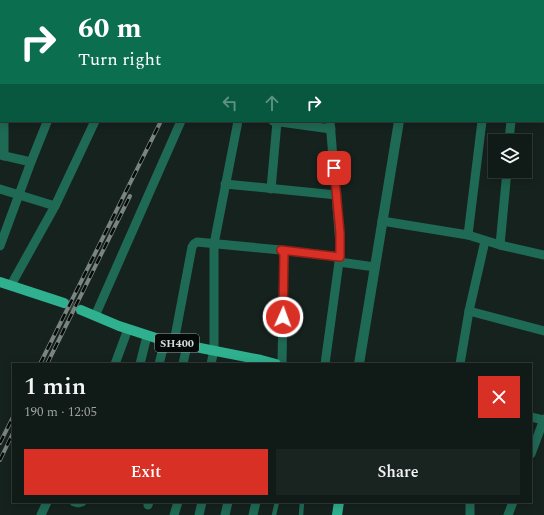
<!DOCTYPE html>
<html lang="en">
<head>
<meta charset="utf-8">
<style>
  body { margin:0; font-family:Spectral,serif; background:#19231f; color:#f1f3f6; height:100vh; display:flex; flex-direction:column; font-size:15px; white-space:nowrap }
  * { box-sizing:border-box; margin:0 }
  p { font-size:13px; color:#9ca1a1 }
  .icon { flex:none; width:22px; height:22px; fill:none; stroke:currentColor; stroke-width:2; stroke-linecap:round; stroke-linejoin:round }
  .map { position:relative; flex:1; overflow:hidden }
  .sheet { position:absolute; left:12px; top:363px; width:520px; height:140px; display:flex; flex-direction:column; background:#101a16; border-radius:0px; box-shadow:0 2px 10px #0003,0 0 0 1px #303835 }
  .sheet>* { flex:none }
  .top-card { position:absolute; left:0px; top:0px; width:544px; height:122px; box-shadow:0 2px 10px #0003,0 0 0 1px #303835; background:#0b6e4f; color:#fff; overflow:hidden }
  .buttons { position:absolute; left:488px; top:134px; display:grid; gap:8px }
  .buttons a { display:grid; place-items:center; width:44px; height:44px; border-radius:0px; background:#101a16; box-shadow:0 2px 10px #0003,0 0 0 1px #303835; font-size:20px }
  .pin { position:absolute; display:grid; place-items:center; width:34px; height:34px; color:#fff; margin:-17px; border-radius:8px; box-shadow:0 2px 6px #0006 }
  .me { position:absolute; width:44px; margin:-22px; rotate:2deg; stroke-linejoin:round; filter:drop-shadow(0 0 3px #0008) }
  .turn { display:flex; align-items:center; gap:14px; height:84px; padding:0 12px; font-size:18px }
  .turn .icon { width:52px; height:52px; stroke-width:2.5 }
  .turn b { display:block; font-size:28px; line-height:34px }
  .lanes { display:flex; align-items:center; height:38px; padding:0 12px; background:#0003; justify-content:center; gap:20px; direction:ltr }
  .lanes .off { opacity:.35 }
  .round { display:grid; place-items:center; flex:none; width:42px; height:42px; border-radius:0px; background:#19231f }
  .summary { display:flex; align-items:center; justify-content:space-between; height:68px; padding:0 12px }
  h1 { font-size:24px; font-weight:600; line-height:30px }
  .action { display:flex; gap:8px; margin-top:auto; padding:8px 12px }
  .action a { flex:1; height:46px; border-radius:0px; background:#d93025; color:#fff; font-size:16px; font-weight:600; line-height:46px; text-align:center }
  .action a+a { background:#19231f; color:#f1f3f6 }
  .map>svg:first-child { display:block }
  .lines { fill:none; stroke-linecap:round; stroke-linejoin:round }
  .primary-tunnel { stroke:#323e39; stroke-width:10; stroke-dasharray:10 5; stroke-linecap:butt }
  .service { stroke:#1f6a55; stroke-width:4.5 }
  .minor { stroke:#1f6a55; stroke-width:9 }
  .tertiary { stroke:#1f6a55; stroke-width:10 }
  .primary { stroke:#2fb18f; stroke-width:10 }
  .rail-casing { stroke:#7a8480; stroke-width:4 }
  .rail { stroke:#050a08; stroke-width:2.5; stroke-dasharray:8; stroke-linecap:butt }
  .route-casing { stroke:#8d1f18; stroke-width:10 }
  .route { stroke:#d93025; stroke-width:7 }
  .labels { text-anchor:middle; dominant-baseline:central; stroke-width:4; stroke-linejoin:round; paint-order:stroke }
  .shield { fill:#050a08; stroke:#979e9b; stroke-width:1 }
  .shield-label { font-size:11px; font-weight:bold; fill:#d5ddda }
</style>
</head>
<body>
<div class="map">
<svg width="544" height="515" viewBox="0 0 544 515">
  <rect width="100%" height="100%" fill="#15221d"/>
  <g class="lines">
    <polyline class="primary-tunnel" points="64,303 81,310"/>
    <g class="service">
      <polyline points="274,515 277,502"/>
      <polyline points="301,515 302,502"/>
    </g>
    <g class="minor">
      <polyline points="51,0 56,1"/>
      <polyline points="317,0 317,1"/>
      <polyline points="33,1 33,0"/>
      <polyline points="109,1 110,0"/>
      <polyline points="152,1 153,0"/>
      <polyline points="289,1 289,0"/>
      <polyline points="355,1 356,0"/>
      <polyline points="521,1 521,0"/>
      <polyline points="0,71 1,71"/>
      <polyline points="543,111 544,111"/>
      <polyline points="273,121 331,129"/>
      <polyline points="509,141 511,121"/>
      <polyline points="0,155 31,162"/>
      <polyline points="4,156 4,121"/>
      <polyline points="225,184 337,195"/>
      <polyline points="0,189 55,206"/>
      <polyline points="271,189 277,122"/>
      <polyline points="382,221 468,235 500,245 544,255"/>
      <polyline points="468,235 482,121"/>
      <polyline points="500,245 507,171"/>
      <polyline points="0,246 31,162 47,122"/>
      <polyline points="281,250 340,257"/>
      <polyline points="339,262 375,267"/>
      <polyline points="11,285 55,206 95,121"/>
      <polyline points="469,311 544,331"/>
      <polyline points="95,316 181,121"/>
      <polyline points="174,342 192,247 194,244 197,242 281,250 284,253 282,364"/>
      <polyline points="115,364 128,329"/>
      <polyline points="140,364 147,336"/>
      <polyline points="159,364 165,341"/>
      <polyline points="183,364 187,345"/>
      <polyline points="211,364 214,350 214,244 238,121"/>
      <polyline points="325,364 339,262 340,245 330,121"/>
      <polyline points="460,364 469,311 485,241"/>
      <polyline points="531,417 544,420"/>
      <polyline points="531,454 544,419"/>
      <polyline points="74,502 78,503 82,502"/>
      <polyline points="148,505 149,502"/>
      <polyline points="41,515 47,502"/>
      <polyline points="174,515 178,502"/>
      <polyline points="199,515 202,502"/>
      <polyline points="225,515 228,502"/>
      <polyline points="253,515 256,502"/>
      <polyline points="470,515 470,502"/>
      <polyline points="508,515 513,502"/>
    </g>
    <g class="tertiary">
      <polyline points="419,1 419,0"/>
      <polyline points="359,364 399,121"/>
    </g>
    <g class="primary">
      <polyline points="0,282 64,303"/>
      <polyline points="81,310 119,326 165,341 261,360 276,364"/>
      <polyline points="337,515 339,502"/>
    </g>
    <g class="rail-casing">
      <g id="rail">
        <polyline points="220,1 220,0"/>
        <polyline points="227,1 227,0"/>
        <polyline points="40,364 161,121"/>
        <polyline points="47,364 130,196"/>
        <polyline points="0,443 13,417"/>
        <polyline points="0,460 13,433"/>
      </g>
    </g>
    <use href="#rail" class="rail"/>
  </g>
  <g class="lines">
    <g class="route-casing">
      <polyline id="route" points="283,317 284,254 281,250 340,257 340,233 334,168"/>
    </g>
    <use href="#route" class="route"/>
  </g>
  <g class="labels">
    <rect class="shield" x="155" y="334" width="44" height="18" rx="3"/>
    <g class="shield-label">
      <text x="177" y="343">SH400</text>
    </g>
  </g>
</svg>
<div class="buttons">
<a><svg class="icon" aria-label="layers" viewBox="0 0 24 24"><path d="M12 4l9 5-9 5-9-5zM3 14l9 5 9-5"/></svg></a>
</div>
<div class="pin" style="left:334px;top:168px;background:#d93025"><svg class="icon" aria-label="arrive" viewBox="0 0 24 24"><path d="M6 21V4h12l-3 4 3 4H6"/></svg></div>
<svg class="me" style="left:283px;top:317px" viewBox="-20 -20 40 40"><circle r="17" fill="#d93025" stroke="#fff" stroke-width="3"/><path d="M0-11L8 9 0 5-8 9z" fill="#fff"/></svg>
<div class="top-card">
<div class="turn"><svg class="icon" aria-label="right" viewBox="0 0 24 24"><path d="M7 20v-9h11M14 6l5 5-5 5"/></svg><div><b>60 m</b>Turn right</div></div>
<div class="lanes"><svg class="icon off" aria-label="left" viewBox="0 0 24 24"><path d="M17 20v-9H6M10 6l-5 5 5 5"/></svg><svg class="icon off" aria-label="ahead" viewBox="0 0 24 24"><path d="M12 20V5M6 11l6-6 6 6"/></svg><svg class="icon" aria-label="right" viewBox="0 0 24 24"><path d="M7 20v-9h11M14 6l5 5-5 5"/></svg></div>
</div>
<section class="sheet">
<div class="summary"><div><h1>1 min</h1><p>190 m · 12:05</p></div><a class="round" style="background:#d93025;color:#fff"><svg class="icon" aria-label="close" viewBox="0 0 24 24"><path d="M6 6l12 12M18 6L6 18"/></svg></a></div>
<div class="action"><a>Exit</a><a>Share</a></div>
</section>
</div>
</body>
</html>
